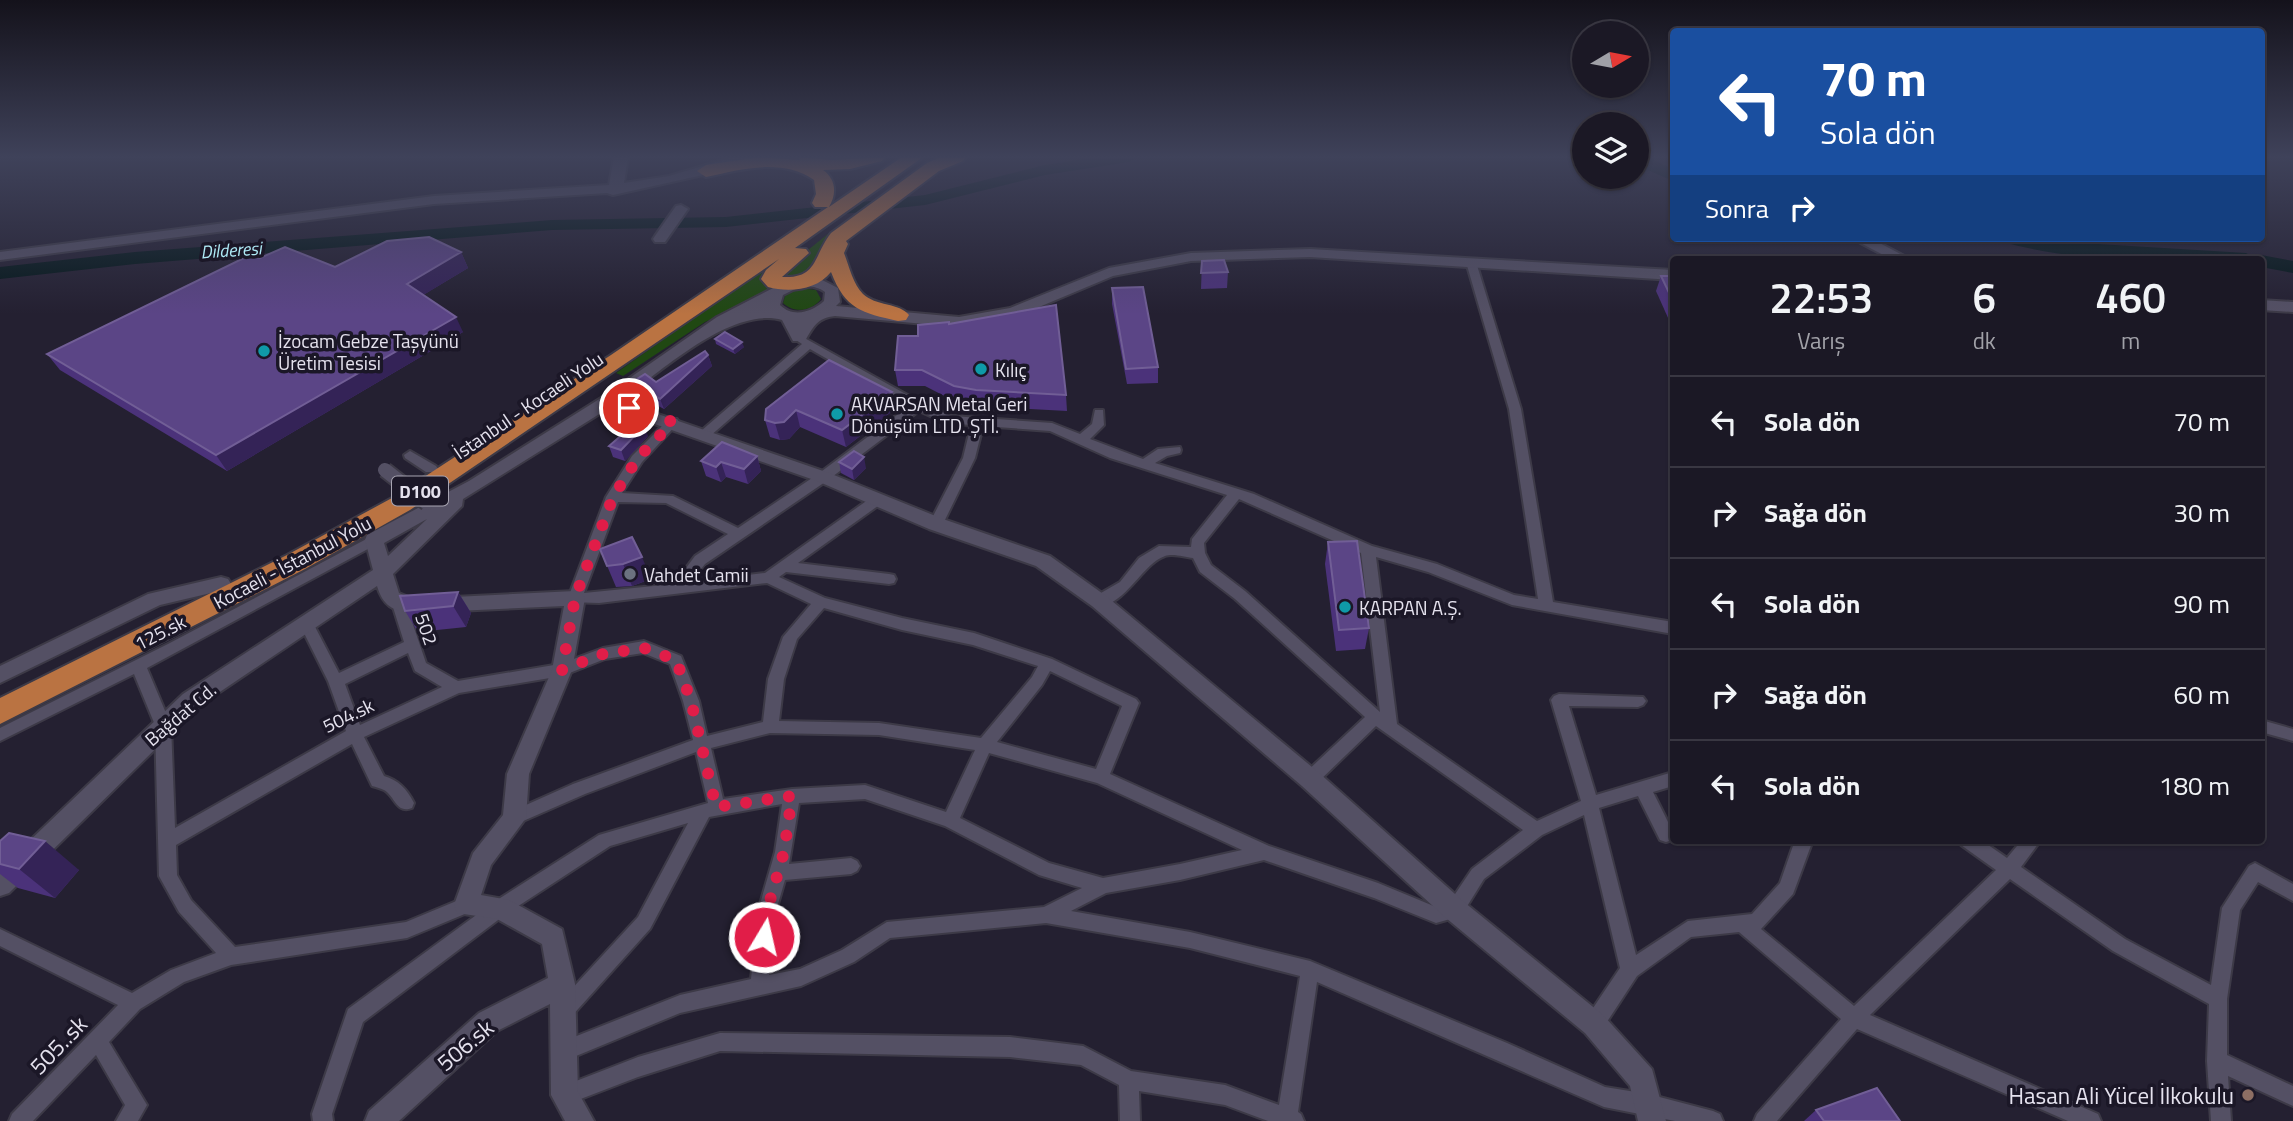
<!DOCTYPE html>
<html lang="tr">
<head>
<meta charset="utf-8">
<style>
  body { margin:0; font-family:"Titillium Web",sans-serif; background:#282532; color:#f1f3f6; height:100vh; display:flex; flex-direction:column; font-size:26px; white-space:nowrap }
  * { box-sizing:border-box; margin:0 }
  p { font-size:23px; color:#a0a0a7 }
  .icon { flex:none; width:38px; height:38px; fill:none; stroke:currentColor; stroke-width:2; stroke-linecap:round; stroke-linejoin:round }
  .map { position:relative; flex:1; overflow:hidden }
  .details { position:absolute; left:1670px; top:256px; width:595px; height:588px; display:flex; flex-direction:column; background:#1b1825; border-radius:7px; box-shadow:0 2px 5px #0004,0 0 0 2px #393742 }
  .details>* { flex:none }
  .banner { position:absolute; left:1670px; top:28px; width:595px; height:214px; border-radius:7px; box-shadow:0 2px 5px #0004,0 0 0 2px #393742; background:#1a4fa0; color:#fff; overflow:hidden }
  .needle { width:46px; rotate:80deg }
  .tools { position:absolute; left:1572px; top:21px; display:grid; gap:14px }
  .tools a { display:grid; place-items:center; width:77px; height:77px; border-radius:50%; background:#1b1825; box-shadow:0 2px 5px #0004,0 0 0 2px #393742; font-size:35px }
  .pin { position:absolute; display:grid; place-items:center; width:60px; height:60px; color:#fff; margin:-30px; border:4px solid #fff; border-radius:50%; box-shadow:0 2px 7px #0007 }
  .me { position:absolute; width:77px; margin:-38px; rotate:9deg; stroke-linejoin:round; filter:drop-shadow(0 0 5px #0008) }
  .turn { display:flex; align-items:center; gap:24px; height:147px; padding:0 35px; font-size:32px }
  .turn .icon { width:91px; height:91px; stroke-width:2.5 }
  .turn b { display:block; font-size:49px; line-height:60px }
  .then { display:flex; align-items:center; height:66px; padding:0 35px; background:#0003; gap:14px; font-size:26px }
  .eta { display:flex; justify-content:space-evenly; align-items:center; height:119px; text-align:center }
  .eta b { font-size:42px; font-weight:600; line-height:49px }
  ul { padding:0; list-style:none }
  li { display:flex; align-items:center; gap:21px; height:91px; padding:0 35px; border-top:2px solid #393742 }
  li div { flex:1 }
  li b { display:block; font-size:26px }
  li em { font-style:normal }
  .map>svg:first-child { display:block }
  .green { fill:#204812 }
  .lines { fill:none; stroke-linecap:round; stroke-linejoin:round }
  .river { fill:#05171a; fill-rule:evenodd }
  .street-casing { stroke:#3d3a47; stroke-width:4 }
  .secondary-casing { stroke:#3d3a47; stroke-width:4 }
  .highway-casing { stroke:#3d3a47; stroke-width:4 }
  .street { fill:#545064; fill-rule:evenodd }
  .secondary { fill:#545064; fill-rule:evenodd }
  .highway { fill:#ba7342; fill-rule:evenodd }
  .street-bridge-casing { stroke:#3d3a47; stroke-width:18; stroke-linecap:butt }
  .street-bridge { stroke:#545064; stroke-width:14 }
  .wall { fill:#4b327a }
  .shaded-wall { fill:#342357 }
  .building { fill:#5b4586; stroke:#715e96; stroke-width:2 }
  .route { stroke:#e11d48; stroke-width:12; stroke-dasharray:0 21.6 }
  .culture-dot { fill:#0f9aa8; stroke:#1b1727; stroke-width:2.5 }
  .worship-dot { fill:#6b7280; stroke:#1b1727; stroke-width:2.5 }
  .education-dot { fill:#8d6e63; stroke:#1b1727; stroke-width:2.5 }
  .labels { text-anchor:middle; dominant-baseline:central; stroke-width:7; stroke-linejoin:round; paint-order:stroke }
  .far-water-label { font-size:18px; font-style:italic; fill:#aee9f5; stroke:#1b1727 }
  .shield { fill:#1b1727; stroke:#a8a5b2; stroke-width:2 }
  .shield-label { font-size:18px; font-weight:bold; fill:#e5e2ee }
  .poi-label { font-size:19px; fill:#e5e2ee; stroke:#1b1727; text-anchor:start }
  .street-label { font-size:19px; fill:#e5e2ee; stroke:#1b1727 }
  .near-street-label { font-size:23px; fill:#e5e2ee; stroke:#1b1727 }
  .near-poi-label { font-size:23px; fill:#e5e2ee; stroke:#1b1727; text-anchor:end }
</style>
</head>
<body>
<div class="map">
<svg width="2293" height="1121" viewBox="0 0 2293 1121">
  <rect width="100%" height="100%" fill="#242031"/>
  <g class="green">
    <polygon points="839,225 842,227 824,243 814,275 781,276 782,271"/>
    <polygon points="811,235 768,270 771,287 763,296 705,322 623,376 616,373"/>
    <path d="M799 288 816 290 821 299C812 311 795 314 783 303L785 296Z"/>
  </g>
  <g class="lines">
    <g class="river">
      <polygon points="1096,157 1137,157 1129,162 1045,175 925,205 726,227 552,230 135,264 0,279 0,267 135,252 552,220 726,217 925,195 1045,165"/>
      <polygon points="1636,157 1647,157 1673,169 1673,181 1636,165"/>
      <path d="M2001 238 2246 253 2254 257 2261 255 2293 261V273L2261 267V259C2176 259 2085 265 2003 242Z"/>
    </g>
    <g class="street-casing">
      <g id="street">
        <path d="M1471 259 1476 262 1521 409 1553 602 1673 622V634L1512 605 1428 572 1376 557 1397 724 1537 821 1581 801 1551 700 1554 696 1559 694 1643 697 1646 701 1643 705 1638 707 1569 706 1596 795 1673 772V786L1653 792 1673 832 1672 840 1666 842 1660 840 1638 796 1599 808 1636 955 1688 921 1752 914 1780 883 1795 840H1813L1793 894 1761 929 1854 1006 1996 870 1961 845 1958 840H1981L2007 858 2022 840H2041L2021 867 2125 939 2211 985 2222 908 2249 866 2255 863 2293 884V901L2258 882 2240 910 2227 999V1055L2293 1086V1106L2228 1076 2231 1121H2211L2207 1061 2209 1004 2113 951 2010 879 1870 1015 2098 1114 2101 1121H2068L1857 1029 1777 1121H1754L1757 1114 1841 1019 1739 932 1691 937 1637 976 1601 1031 1594 1033 1587 1031 1584 1024 1587 1017 1620 968 1584 815 1542 835 1484 879 1461 916 1436 923 1374 898 1264 860 1180 880 1106 893 1071 911 1190 932 1310 961 1507 1043 1605 1087 1648 1094 1713 1111 1720 1114 1723 1121H1675L1604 1107 1317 982 1298 1112 1301 1114 1304 1121H1268L1225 1105 1139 1091 1140 1121H1120L1119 1085 1081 1065 1010 1057 720 1051 638 1077 565 1105 558 1102 555 1095 558 1088 638 1057 720 1033 1010 1037 1083 1046 1131 1071 1225 1085 1279 1105 1300 976 1190 948 1046 923 890 938 854 962 801 986 680 1013 564 1061 557 1058 554 1051 557 1044 564 1041 680 995 751 979 758 911 775 852 782 804 709 817 650 929 570 1018 563 1021 556 1018 554 1012 556 1006 638 917 688 823 610 846 506 914 363 1022 332 1114 333 1121H313L312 1114 348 1009 494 902 599 835 708 803 696 752 585 794 514 825 508 823 506 818 508 813 573 784 693 740 683 701 670 664 643 653 605 659 562 676 459 693 364 737 384 776C398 780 407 789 414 803L412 808C396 814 395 796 384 790 380 788 376 787 372 786L352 744 176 845 177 875 191 900 235 947 406 922 466 897 472 899 475 905 472 911 407 938 231 965 184 982 140 1009 109 1042 147 1105 138 1121H116L125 1105 96 1055 33 1121H9L12 1114 118 1005 0 946V929L132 993 171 970 216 953 179 912 159 876 155 725 134 674 0 741V728L168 644 374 535 379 537 381 540 379 543 147 668 171 725 175 828 346 731 328 681 300 625 302 621H312L339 673 404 642 392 604 394 600H404L406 604 426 663 458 681 560 664 603 648 644 641 681 656 699 701 707 736 763 722 768 679 783 637 811 604 767 583 599 603 570 602 568 598 606 497 632 456 669 419H677L679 422 642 462 622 493 673 496 738 528 818 474 909 406 810 349 709 437H701L699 434 701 431 802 344 793 338 799 335 922 403 952 416 1052 423 1080 434 1092 424 1095 410H1103L1104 425 1090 439 1143 459 1158 449 1180 447 1181 450 1180 453 1167 456 1155 463 1254 494 1372 546 1437 564 1514 595 1538 599 1509 409 1466 262ZM919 411 946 423 971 425 963 458 929 524 936 529 943 524 975 458 983 426 1050 431 1110 458 1227 495 1192 539 1191 547 1159 546 1139 558 1120 582 1094 597 1092 601 1094 605C1122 612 1142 563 1165 556 1173 553 1185 557 1193 558L1200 572 1235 599 1365 717 1304 774 1302 779 1304 784 1310 786 1316 784 1376 726 1523 830 1472 869 1449 903 1436 907 1378 883 1269 846 1110 774 1139 703 1136 699 1052 659 974 633 902 618 825 598 779 577 786 572 889 584 894 583 896 579 894 575 889 574 798 563 882 503 884 500 882 497H872L765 573 691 582 705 564 828 480ZM1239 499 1361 553 1380 712 1245 591 1211 565 1205 553 1204 543ZM618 502 666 503 728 534 695 556 674 584 584 593ZM824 608 902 630 973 645 1038 666 1032 677 981 738 879 723 779 721 784 679 797 639ZM408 653 415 671 442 687 360 725 345 684ZM1050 671 1122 706 1096 769 997 742 1042 685ZM770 733 879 735 975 750 946 812 865 785 792 789 723 799 711 748ZM989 753 1097 783 1242 850 1180 864 1103 878 1049 863 960 818ZM865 799 945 826 1039 875 1082 888 1044 907 887 922 842 950 800 969 769 975 776 911 785 880 851 874 857 871 860 866 857 861 851 858 789 864 799 803Z"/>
        <polygon points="410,451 436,466 438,469 436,472 426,472 405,458 404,455"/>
        <polygon points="2261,720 2293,729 2293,741 2261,732"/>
      </g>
    </g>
    <g class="secondary-casing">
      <g id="secondary">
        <polygon points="614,157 628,157 624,183 669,176 733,157 753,157 712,173 613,195 607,193 434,204 0,260 0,252 434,196 609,185"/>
        <polygon points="681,205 688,209 665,242 655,242 653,239 655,236 676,206"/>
        <polygon points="1851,238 1870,238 1910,259 1891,259"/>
        <path d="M1310 249 1673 270V280L1310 257 1191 261 1113 276 1020 315 959 327 835 316C817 318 813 327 805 341H793L782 320C731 306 660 372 620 401L829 473 943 519 1050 556 1106 596 1318 772 1464 902 1603 1015 1652 1069 1666 1121H1638L1630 1086 1585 1033 1446 918 1302 786 1092 606 1036 566 929 529 817 481 609 408 463 499 462 506 393 574 399 593 413 599 575 591 582 593 585 598 572 670 529 774 526 818 491 865 481 895 509 900 562 929 575 984 578 1092 594 1121H565L551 1095 550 1004 497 1031 399 1121H365L369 1111 479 1013 548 978 542 944 497 919 457 913 454 905 473 853 503 815 507 774 552 670 564 606 413 613C393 611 383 606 377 586L199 706 9 893 0 896V869L183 694 373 570 365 540 367 535 469 481 601 398 717 317 777 286 797 279H820L838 288 840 302 836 306 959 317 1010 308 1109 268 1191 253ZM799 287C809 286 817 286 825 292L824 301C812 312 793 318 780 305L783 295ZM427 519 388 556 384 543Z"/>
        <polygon points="2261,300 2293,302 2293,312 2261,310"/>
        <polygon points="221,577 228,579 231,584 228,589 160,605 0,683 0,666 148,594"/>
      </g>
    </g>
    <g class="highway-casing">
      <path id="highway" d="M759 157 800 160 798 157 832 160 885 157 882 161 850 169 823 170C836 179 837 194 829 207L902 157H923L795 248 806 249 809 253 782 277C818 279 813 256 831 233L927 163 941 157H966L963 161 939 171 846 241 848 244 844 253C849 266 853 284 863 294 875 306 900 303 909 315L906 320 898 321C862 313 845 309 831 272 817 290 789 293 768 287L761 279 766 270 779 259 410 510 305 569 0 724V698L287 555 392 498 611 355 828 207H815L812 203 816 194 814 180C782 158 742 169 706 177L697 171 706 165Z"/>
    </g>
    <use href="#street" class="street"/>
    <use href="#secondary" class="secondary"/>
    <use href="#highway" class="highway"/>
    <g class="street-bridge-casing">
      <polyline id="street-bridge" points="385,470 427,503"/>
    </g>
    <use href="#street-bridge" class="street-bridge"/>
  </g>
  <g class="wall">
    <polygon points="461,252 468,268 423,295 463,332 227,471 60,370 47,354 335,267"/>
    <polygon points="1202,261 1228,272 1227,288 1201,289"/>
    <polygon points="1661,276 1673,276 1673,329 1656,291"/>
    <polygon points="1112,288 1158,367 1158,383 1127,384 1112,304"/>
    <polygon points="949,324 1066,395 1067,411 978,406 956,402 925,386 898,386 895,370 918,336"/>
    <polygon points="715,339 744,347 735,354 716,344"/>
    <polygon points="708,355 712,366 664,409 635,394 631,383 656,382"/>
    <polygon points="892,392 895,409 846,447 800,427 789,439 780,440 770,437 765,420 766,409"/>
    <polygon points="648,436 625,461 613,457 609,446"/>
    <polygon points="757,456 761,471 748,484 726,477 721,482 706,476 701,461"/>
    <polygon points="839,462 866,468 854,480 841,473"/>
    <polygon points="1328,542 1369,628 1365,649 1336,651 1325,564"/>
    <polygon points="600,549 651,579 632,586 616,587"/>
    <polygon points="458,592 471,613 466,627 418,632 405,611"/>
    <polygon points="0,841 79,870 55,898 18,888 0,874"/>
    <polygon points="1816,1110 1900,1121 1804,1121"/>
  </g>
  <g class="shaded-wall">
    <polygon points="461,252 468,268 415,300 407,284"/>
    <polygon points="456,317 463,332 227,471 216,455"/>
    <polygon points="742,342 744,347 735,354 733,349"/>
    <polygon points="708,355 712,366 664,409 660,399"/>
    <polygon points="892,392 895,409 846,447 842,430"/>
    <polygon points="796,410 800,427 789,439 780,440 775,423"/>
    <polygon points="644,426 648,436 625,461 621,450"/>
    <polygon points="757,456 761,471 748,484 744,469"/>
    <polygon points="864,457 866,468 854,480 852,469"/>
    <polygon points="721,462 726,477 721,482 716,467"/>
    <polygon points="642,557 651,579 632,586 623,564"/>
    <polygon points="458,592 471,613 466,627 453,606"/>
    <polygon points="45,841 79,870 55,898 19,869"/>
  </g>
  <g class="building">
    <polygon points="429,237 461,252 407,284 456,317 216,455 47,354 250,255 260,258 285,247 335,267 387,241"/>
    <polygon points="1224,260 1228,272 1201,273 1202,261"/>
    <polygon points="1661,276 1673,276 1673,301"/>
    <polygon points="1143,287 1158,367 1126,369 1112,288"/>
    <polygon points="1056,305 1066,395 976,390 954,386 922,370 895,370 898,336 918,336 918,325 949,322 949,324"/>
    <polygon points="725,332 742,342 733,349 715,339"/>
    <polygon points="705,351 708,355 660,399 631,383 645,374 656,382"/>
    <polygon points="829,360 892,392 842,430 796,410 784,422 775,423 765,420 766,409"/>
    <polygon points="639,420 644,426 621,450 609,446"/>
    <polygon points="722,442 757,456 744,469 721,462 716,467 701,461"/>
    <polygon points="854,451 864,457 852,469 839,462"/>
    <polygon points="632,537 642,557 623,564 607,566 600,549"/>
    <polygon points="1357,541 1369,628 1339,630 1328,542"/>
    <polygon points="458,592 453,606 405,611 400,596"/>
    <polygon points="9,833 45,841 19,869 0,864 0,841"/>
    <polygon points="1877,1088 1900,1121 1824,1121 1816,1110"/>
  </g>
  <linearGradient id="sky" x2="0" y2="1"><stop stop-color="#14121b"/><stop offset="0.5" stop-color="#3f425a"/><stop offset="1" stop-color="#3f425a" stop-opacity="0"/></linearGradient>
  <rect width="2293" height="314" fill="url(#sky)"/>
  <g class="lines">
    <polyline class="route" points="629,408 673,422 637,459 613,497 575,598 562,670 603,654 644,648 676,660 691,701 716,807 792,796 784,852 767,911 764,937"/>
  </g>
  <g class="culture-dot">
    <circle cx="264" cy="351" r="7"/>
    <circle cx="981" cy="369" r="7"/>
    <circle cx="837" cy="414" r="7"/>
    <circle cx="1345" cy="607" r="7"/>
  </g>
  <circle class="worship-dot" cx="630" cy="574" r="7"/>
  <circle class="education-dot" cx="2248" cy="1095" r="7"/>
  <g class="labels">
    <g class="far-water-label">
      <text transform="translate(231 250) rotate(-4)">Dilderesi</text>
    </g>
    <rect class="shield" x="392" y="476.5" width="56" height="29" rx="5"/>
    <g class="shield-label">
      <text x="420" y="491">D100</text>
    </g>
    <g class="poi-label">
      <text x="278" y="340">İzocam Gebze Taşyünü<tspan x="278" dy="22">Üretim Tesisi</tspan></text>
      <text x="995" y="369">Kılıç</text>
      <text x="851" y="403">AKVARSAN Metal Geri<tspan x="851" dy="22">Dönüşüm LTD. ŞTİ.</tspan></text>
      <text x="644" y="574">Vahdet Camii</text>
      <text x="1359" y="607">KARPAN A.Ş.</text>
    </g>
    <g class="street-label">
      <text transform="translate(528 405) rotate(-34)">İstanbul - Kocaeli Yolu</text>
      <text transform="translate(292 562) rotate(-28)">Kocaeli - İstanbul Yolu</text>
      <text transform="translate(427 629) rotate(71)">502</text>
      <text transform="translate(160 632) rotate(-27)">125.sk</text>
      <text transform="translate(180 714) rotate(-40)">Bağdat Cd.</text>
      <text transform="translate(348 715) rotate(-26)">504.sk</text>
    </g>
    <g class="near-street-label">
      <text transform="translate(58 1045) rotate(-46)">505..sk</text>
      <text transform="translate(465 1045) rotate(-40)">506.sk</text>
    </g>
    <g class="near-poi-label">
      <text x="2234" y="1095">Hasan Ali Yücel İlkokulu</text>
    </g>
  </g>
</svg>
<div class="tools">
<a><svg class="needle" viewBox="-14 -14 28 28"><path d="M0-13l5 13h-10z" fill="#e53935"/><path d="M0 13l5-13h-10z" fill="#a0a0a7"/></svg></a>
<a><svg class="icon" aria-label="layers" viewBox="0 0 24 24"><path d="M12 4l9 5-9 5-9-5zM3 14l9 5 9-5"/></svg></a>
</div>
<div class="pin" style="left:629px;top:408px;background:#d93025"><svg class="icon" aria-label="arrive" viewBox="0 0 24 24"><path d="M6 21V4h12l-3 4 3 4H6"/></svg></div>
<svg class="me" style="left:764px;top:937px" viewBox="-20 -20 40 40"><circle r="17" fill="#e11d48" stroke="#fff" stroke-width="3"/><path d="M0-11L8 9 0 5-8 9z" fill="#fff"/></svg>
<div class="banner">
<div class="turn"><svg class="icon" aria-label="left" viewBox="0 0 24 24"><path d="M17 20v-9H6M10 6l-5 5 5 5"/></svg><div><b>70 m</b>Sola dön</div></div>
<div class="then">Sonra<svg class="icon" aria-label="right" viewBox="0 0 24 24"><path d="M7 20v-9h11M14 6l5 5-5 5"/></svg></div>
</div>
<section class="details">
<div class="eta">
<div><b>22:53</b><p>Varış</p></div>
<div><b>6</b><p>dk</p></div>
<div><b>460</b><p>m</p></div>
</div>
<ul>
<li><svg class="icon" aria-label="left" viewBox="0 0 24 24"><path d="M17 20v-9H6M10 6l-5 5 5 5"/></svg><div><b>Sola dön</b></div><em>70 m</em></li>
<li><svg class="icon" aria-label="right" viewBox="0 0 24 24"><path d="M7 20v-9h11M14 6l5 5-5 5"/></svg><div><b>Sağa dön</b></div><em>30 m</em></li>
<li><svg class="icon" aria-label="left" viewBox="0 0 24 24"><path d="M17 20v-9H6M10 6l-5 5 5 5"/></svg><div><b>Sola dön</b></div><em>90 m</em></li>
<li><svg class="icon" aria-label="right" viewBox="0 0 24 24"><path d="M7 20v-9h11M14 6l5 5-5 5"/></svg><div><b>Sağa dön</b></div><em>60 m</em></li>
<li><svg class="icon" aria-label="left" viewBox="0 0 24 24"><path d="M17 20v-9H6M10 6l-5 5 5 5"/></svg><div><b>Sola dön</b></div><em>180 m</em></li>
</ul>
</section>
</div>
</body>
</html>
